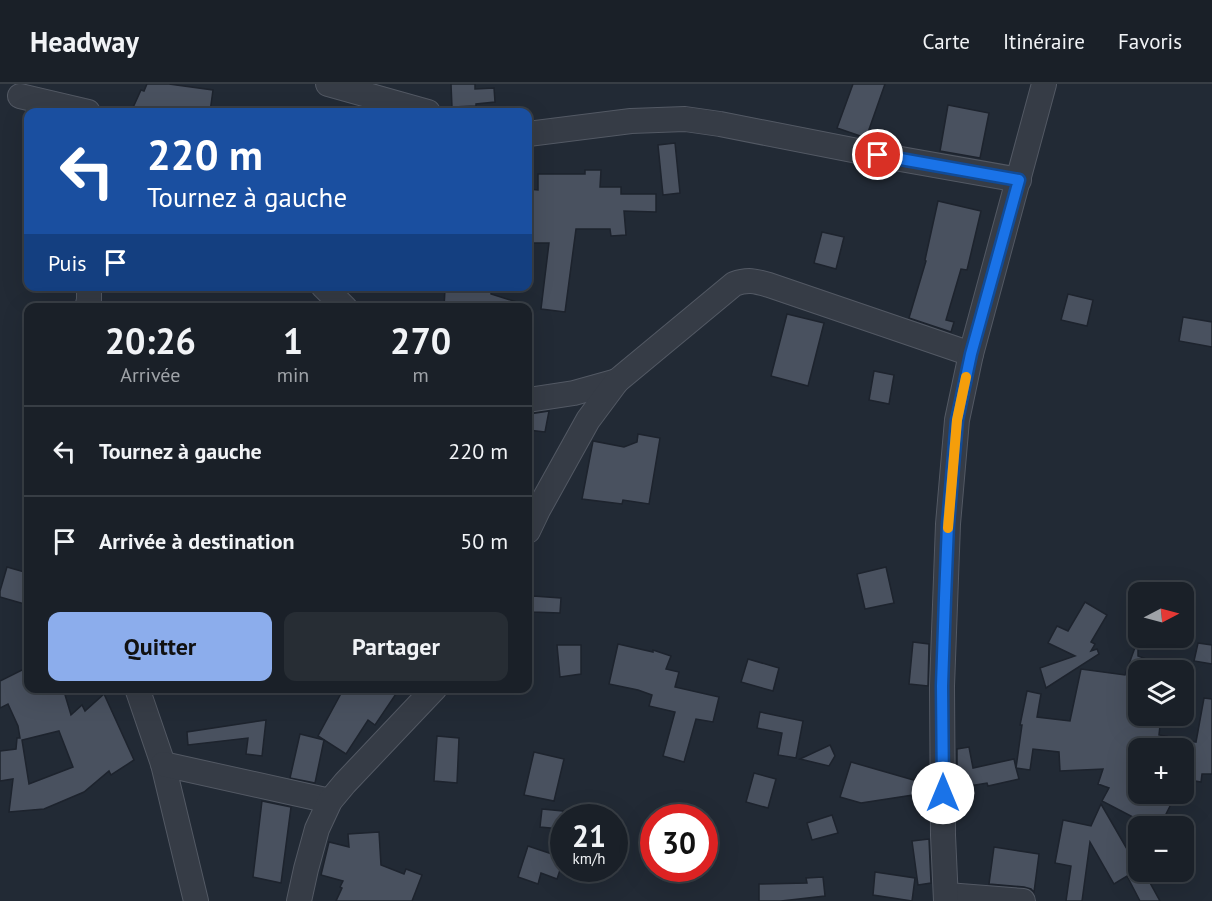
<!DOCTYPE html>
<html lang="fr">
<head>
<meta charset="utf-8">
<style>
  body { margin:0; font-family:"PT Sans",sans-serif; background:#272d34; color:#f1f3f6; height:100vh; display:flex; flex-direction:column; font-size:22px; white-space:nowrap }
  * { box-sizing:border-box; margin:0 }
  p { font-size:20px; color:#9fa3a8 }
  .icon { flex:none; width:33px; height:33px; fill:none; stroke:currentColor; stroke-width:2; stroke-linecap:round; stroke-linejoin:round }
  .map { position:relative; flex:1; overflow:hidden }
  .sheet { position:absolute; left:24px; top:219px; width:508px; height:390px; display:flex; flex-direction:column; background:#1a2028; border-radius:12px; box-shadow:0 6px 24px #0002,0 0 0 2px #383e45 }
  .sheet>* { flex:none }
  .banner { position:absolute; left:24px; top:24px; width:508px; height:183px; border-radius:12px; box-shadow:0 6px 24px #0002,0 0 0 2px #383e45; background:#1a4fa0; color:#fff; overflow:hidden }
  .needle { width:39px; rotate:84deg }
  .tools { position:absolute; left:1128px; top:498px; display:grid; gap:12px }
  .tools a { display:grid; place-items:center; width:66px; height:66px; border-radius:12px; background:#1a2028; box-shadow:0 6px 24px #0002,0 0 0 2px #383e45; font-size:30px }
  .speed { position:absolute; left:550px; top:720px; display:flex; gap:12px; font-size:30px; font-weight:700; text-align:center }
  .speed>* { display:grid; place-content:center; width:78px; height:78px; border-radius:50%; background:#1a2028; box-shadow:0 6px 24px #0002,0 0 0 2px #383e45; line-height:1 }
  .speed small { font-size:15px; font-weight:400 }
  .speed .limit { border:9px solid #d22; background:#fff; color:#111 }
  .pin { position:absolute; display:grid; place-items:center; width:51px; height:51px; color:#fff; margin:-26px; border:3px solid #fff; border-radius:50%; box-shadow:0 2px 6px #0007 }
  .me { position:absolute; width:66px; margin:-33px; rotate:0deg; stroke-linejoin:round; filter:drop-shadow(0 0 4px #0008) }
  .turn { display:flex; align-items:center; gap:21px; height:126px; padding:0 24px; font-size:27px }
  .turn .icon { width:78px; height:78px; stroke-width:2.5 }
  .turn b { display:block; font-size:42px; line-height:51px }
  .then { display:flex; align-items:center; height:57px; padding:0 24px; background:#0003; gap:12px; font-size:22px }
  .eta { display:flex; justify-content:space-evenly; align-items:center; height:102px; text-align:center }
  .eta b { font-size:36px; font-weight:700; line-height:42px }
  .cta { display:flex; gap:12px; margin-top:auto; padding:12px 24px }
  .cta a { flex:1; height:69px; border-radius:12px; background:#8cadec; color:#111; font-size:24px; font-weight:700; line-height:69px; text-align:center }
  .cta a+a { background:#272d34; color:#f1f3f6 }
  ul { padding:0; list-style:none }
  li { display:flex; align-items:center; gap:18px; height:90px; padding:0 24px; border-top:2px solid #383e45 }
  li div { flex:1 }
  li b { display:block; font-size:22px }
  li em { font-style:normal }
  header { display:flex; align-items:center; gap:36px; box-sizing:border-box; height:84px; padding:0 30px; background:#1a2028; border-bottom:2px solid #383e45 }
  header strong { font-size:28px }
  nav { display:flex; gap:33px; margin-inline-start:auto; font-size:21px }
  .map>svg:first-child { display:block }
  .building { fill:#49515f; stroke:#1d232d; stroke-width:1.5; fill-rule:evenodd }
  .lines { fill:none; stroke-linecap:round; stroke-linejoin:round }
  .minor-casing { stroke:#535964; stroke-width:26 }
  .minor { stroke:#363c46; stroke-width:24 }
  .route-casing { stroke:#114b97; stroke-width:15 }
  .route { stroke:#1a73e8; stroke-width:10 }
  .slow { stroke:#f59e0b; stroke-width:10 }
</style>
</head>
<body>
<header>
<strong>Headway</strong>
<nav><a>Carte</a><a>Itinéraire</a><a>Favoris</a></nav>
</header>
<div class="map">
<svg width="1212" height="817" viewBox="0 0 1212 817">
  <rect width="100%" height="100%" fill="#222a35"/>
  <g class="building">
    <polygon points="147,0 169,0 213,6 210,28 131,28 141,6 144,7"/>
    <polygon points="451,0 475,0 475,5 494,4 495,18 476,20 476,22 452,23"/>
    <polygon points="853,0 885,0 866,54 837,44"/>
    <polygon points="948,21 989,29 980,74 940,67"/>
    <polygon points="675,59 680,109 663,111 658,61"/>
    <polygon points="585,86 601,86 600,103 621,103 621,110 656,110 656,128 624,127 626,151 611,152 610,145 576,145 565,228 541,225 549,159 528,159 528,105 538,106 538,90 585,90"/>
    <polygon points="938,117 981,127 967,186 961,185 946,236 954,238 951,248 909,234 926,177 925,176"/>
    <polygon points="822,148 844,153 836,185 814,179"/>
    <polygon points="445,205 491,208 491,210 523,220 522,224 444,224"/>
    <polygon points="1068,210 1093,216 1087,242 1061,236"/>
    <polygon points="787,230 824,239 808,302 771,292"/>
    <polygon points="1183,233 1212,238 1212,263 1179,257"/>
    <polygon points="874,287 894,291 889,320 869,316"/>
    <polygon points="549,327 545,348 528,346 529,330"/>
    <polygon points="638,350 660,354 649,420 623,416 622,420 582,415 593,357 624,363 637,358"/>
    <polygon points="7,483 28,489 28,521 0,513 0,507"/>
    <polygon points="886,483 894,519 865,525 857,490"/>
    <polygon points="533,512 561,514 560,529 532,528"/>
    <polygon points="1085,518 1107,531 1091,558 1095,560 1091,567 1097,565 1099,570 1046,604 1040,584 1075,572 1048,559 1057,542 1068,547"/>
    <polygon points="913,558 929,560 928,602 909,600"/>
    <polygon points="1137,558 1138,558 1138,572 1174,585 1174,586 1138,586 1138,632 1161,632 1159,651 1196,658 1204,614 1212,615 1212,690 1202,690 1201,698 1184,695 1184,664 1138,664 1138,710 1165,710 1174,714 1160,742 1150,742 1102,717 1109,704 1098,700 1103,685 1060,687 1059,668 1033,665 1030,686 1016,684 1019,695 988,702 987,699 957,704 957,665 969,663 973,684 1014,675 1016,684 1022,641 1020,641 1027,607 1041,610 1037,633 1070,637 1081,585 1125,591"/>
    <polygon points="1198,559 1212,561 1212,580 1194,577"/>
    <polygon points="618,560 653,568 653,566 671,572 666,585 679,588 675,603 719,613 713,638 696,635 684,678 663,672 675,628 649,622 652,611 638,606 609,600"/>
    <polygon points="557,561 581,561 581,590 560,593"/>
    <polygon points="748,575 779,584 773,607 741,598"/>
    <path d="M28 583V604H63L71 631 82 621 85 627 104 610 134 676 111 691 109 687 84 708 44 725 9 728 13 695 0 697V667L16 665 17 654H20L18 642 8 620 0 624V597ZM59 647 73 683 29 700 22 656Z"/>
    <polygon points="344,604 400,604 375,641 368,636 346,670 318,652"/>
    <polygon points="760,628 803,637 796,674 778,671 782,649 757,644"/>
    <polygon points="266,636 262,672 246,670 248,654 188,661 187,648"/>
    <polygon points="300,650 324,656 315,699 290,694"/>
    <polygon points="437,652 459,654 457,699 434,697"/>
    <polygon points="830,661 835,672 829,682 800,675"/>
    <polygon points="534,668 564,675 554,717 524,711"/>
    <polygon points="851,678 917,697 913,711 861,719 840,713"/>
    <polygon points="754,689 776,695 768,724 746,718"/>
    <polygon points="262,717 291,723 281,799 253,793"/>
    <polygon points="1101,720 1138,784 1138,788 1144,788 1160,817 1140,817 1127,792 1114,800 1090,758 1082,817 1066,817 1071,782 1055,779 1063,736 1091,742"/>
    <polygon points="542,725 563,727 561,745 540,743"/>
    <polygon points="832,731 838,749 812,756 807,739"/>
    <polygon points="379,748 381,781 404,790 406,785 422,791 412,817 336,817 342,804 340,803 343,797 321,791 329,758 349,763 348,750"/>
    <polygon points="929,755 931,799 918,801 912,757"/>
    <polygon points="528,762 564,774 557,795 541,789 538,800 518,793"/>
    <polygon points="994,763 1039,770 1034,808 1031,805 1024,803 989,800"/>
    <polygon points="875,788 915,794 912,817 873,811"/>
    <polygon points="823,793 825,812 781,817 759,817 759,800 807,799 806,794"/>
  </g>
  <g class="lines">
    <g class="minor-casing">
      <g id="minor">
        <polyline points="328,0 428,28"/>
        <polyline points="20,12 88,28"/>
        <polyline points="528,50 631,37 685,35 720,40 878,71 1019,96"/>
        <polyline points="323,202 345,224"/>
        <polyline points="87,224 89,216 89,202"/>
        <polyline points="528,316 574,309 617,297"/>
        <path d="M528 447 538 426 588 336 617 297 734 200C748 195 755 197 769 201L971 270"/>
        <polyline points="137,604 163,680 196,817"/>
        <polyline points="163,680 330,717"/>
        <polyline points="947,811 1023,817"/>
        <polyline points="299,817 306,785 317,745 330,717 345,699 435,604"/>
        <polyline points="946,817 943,751 942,602 948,440 957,336 971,270 1044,0"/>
      </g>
    </g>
    <use href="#minor" class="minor"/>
  </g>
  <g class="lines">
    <g class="route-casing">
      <polyline id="route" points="878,71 1019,96 971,270 957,336 948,440 945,514 942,602 943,709"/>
    </g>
    <use href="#route" class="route"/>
    <polyline class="slow" points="948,444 957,336 966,293"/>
  </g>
</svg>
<div class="tools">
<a><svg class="needle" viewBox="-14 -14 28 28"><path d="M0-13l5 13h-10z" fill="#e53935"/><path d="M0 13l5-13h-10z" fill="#9fa3a8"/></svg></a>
<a><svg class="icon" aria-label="layers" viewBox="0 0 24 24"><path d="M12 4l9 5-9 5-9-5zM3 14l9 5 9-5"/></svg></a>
<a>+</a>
<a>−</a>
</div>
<div class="speed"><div>21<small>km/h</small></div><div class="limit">30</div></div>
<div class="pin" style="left:878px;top:71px;background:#d93025"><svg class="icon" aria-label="arrive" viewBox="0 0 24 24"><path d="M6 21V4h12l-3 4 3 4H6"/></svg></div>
<svg class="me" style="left:943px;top:709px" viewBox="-20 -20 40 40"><circle r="19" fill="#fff"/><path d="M0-13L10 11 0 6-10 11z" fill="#1a73e8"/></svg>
<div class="banner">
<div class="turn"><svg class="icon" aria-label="left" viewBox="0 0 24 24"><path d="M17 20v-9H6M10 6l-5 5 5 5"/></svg><div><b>220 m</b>Tournez à gauche</div></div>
<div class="then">Puis<svg class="icon" aria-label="arrive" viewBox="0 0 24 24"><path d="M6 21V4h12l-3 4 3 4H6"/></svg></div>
</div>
<section class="sheet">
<div class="eta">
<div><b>20:26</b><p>Arrivée</p></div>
<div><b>1</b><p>min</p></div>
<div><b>270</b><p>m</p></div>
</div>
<ul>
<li><svg class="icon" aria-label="left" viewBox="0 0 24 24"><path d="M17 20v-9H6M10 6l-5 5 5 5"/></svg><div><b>Tournez à gauche</b></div><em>220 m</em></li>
<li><svg class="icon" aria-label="arrive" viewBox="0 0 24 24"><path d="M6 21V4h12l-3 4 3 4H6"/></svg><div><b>Arrivée à destination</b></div><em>50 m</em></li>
</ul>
<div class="cta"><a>Quitter</a><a>Partager</a></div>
</section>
</div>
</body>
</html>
